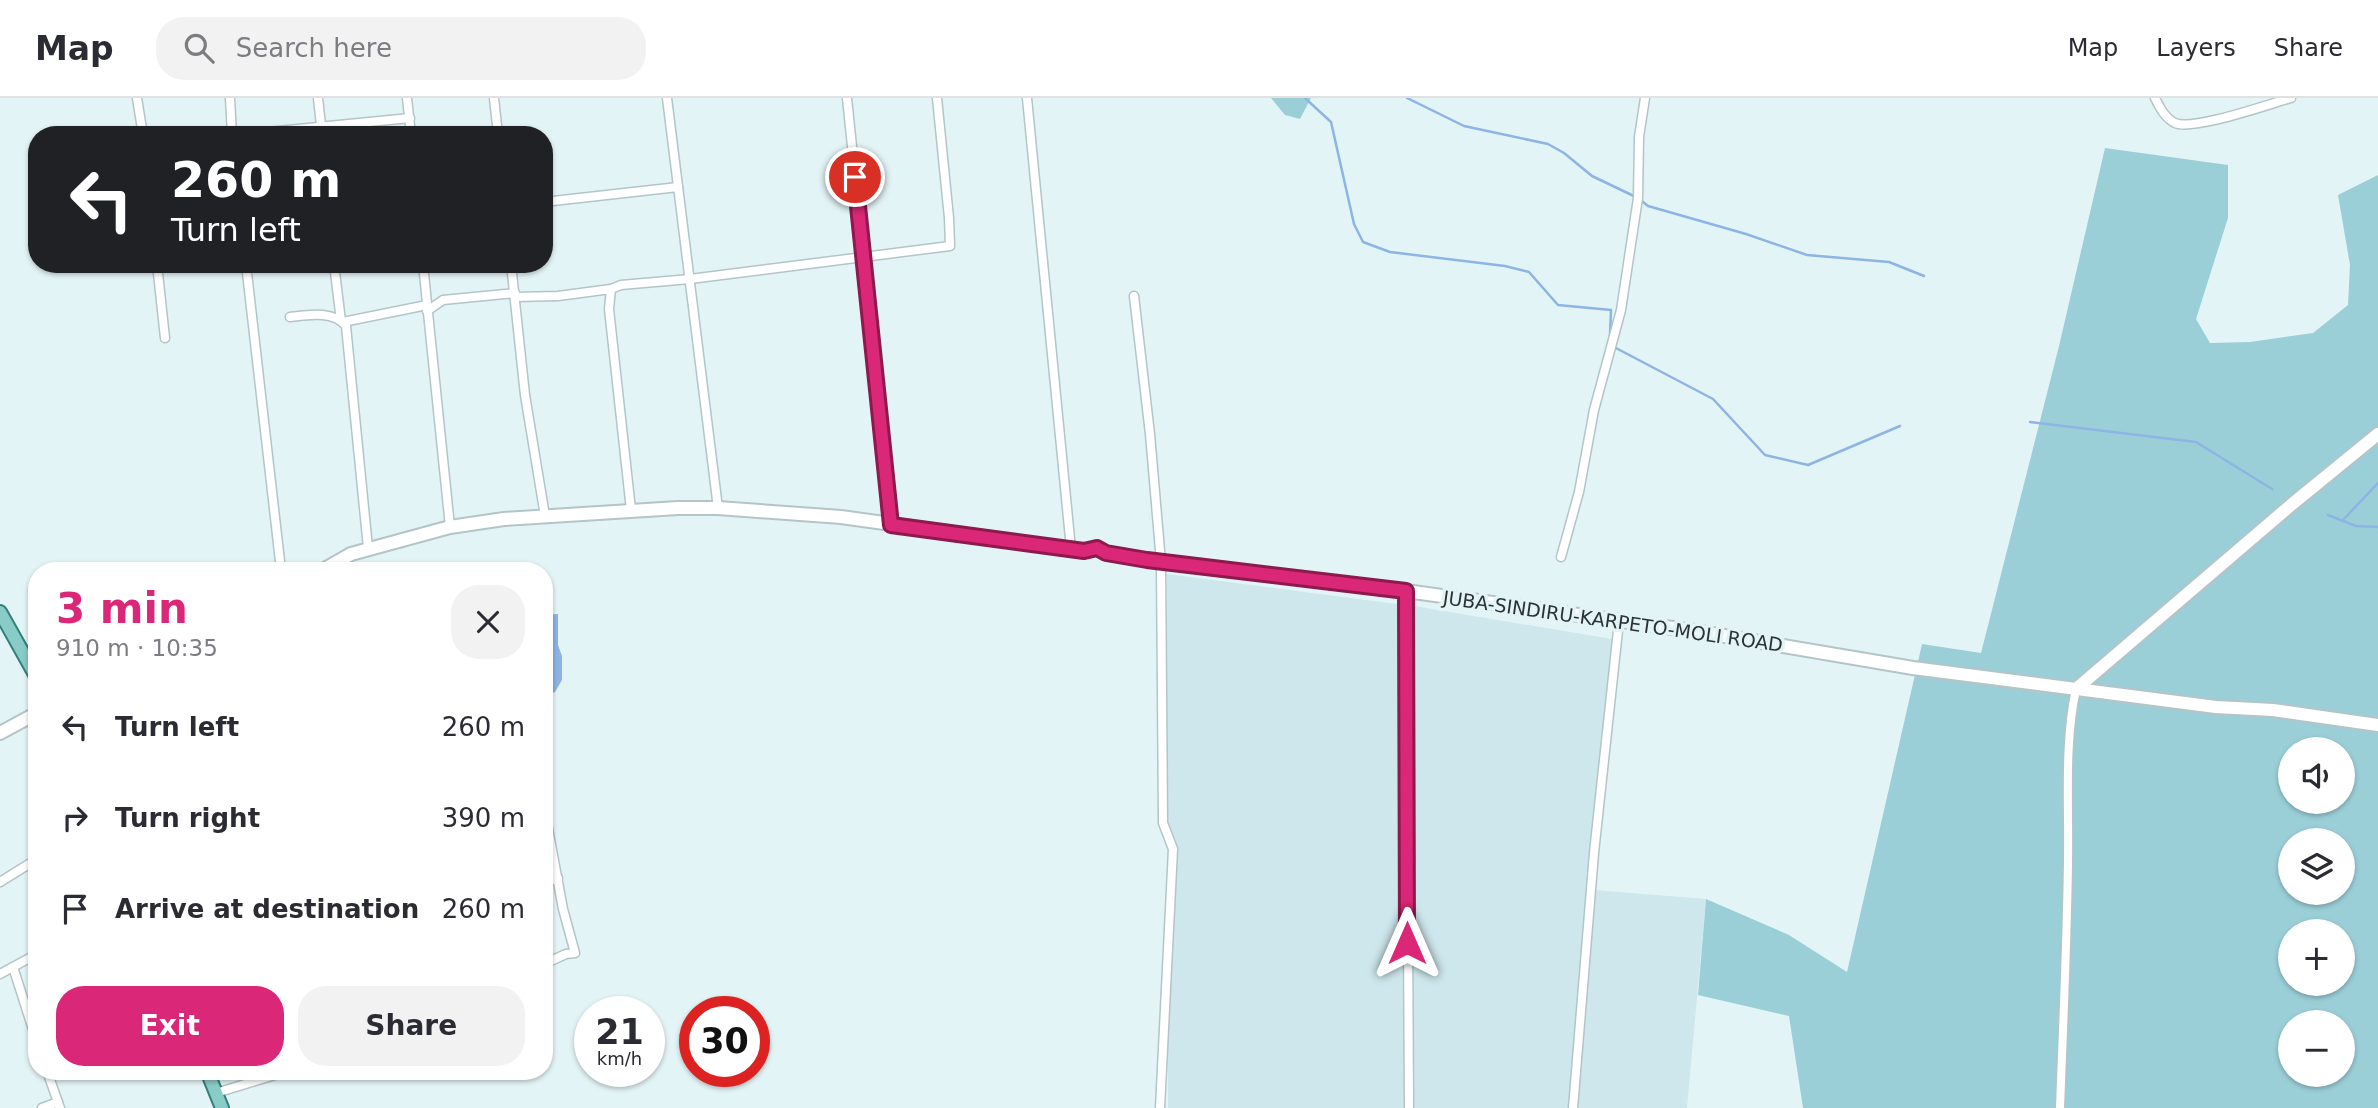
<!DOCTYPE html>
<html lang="en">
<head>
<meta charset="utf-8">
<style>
  body { margin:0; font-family:"DejaVu Sans",sans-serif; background:#f2f2f3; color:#2b2b33; height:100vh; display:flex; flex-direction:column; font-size:26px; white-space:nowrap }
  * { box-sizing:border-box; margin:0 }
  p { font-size:23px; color:#7c7c81 }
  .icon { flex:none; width:38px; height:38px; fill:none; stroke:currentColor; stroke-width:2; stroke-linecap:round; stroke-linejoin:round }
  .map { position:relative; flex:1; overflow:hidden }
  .drawer { position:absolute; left:28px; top:464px; width:525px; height:518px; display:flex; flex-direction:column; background:#fff; border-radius:28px; box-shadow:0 2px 5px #0004 }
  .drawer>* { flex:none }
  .banner { position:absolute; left:28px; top:28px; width:525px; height:147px; border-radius:28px; box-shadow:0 2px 5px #0004; background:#202124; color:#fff; overflow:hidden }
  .tools { position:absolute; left:2278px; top:639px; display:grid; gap:14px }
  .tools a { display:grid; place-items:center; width:77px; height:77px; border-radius:50%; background:#fff; box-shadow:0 2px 5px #0004; font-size:35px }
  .speed { position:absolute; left:574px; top:898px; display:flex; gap:14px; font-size:35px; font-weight:700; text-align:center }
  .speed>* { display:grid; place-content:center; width:91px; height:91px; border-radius:50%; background:#fff; box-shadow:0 2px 5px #0004; line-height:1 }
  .speed small { font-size:18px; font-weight:400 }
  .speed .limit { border:10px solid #d22; background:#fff; color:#111 }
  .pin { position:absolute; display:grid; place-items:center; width:60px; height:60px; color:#fff; margin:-30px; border:4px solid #fff; border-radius:50%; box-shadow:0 2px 7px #0007 }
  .me { position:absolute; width:77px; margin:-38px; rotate:0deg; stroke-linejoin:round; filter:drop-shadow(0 0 5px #0008) }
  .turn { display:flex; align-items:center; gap:24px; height:147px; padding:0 28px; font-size:32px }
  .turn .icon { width:91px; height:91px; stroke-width:2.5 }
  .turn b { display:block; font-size:49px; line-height:60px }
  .round { display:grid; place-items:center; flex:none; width:74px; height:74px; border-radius:28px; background:#f2f2f3 }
  .head { display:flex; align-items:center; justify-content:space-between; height:119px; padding:0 28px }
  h1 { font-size:42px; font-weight:600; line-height:52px; color:#db2777 }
  .button { display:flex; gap:14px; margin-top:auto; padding:14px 28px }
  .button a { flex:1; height:80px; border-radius:28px; background:#db2777; color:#fff; font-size:28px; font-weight:600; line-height:80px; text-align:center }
  .button a+a { background:#f2f2f3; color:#2b2b33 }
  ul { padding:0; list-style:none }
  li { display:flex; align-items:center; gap:21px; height:91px; padding:0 28px }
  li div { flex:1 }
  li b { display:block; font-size:26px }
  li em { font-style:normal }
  header { display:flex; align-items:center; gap:42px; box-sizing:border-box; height:98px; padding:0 35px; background:#fff; border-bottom:2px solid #e1e1e2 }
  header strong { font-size:33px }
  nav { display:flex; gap:38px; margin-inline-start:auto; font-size:24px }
  .search { width:490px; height:63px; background:#f2f2f3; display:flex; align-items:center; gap:18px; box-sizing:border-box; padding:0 24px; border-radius:28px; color:#7c7c81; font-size:26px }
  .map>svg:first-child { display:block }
  .built { fill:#cee7ec }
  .green { fill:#9bcfd8; fill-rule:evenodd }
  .water { fill:#8cb4e4 }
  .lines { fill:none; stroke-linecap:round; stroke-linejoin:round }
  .stream { stroke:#8cb4e4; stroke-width:2.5 }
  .street-casing { stroke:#b4c4c7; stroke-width:11 }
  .secondary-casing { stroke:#b4c4c7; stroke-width:16 }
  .primary-casing { stroke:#347f7b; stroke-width:16 }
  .street { stroke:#fff; stroke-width:8 }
  .secondary { stroke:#fff; stroke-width:12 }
  .primary { stroke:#88cbc7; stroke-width:12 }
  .route-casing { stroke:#8e194d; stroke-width:18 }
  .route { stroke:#db2777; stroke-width:12 }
  .labels { text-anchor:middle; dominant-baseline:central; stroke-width:7; stroke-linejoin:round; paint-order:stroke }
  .street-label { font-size:19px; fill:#2c3234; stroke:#e3f4f7 }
</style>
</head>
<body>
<header>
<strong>Map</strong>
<div class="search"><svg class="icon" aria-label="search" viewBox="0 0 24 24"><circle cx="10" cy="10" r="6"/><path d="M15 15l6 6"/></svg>Search here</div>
<nav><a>Map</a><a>Layers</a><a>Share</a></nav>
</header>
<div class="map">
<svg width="2378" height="1010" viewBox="0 0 2378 1010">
  <rect width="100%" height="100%" fill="#e3f4f7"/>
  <polygon class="built" points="1167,476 1420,509 1612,541 1594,792 1706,801 1687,1010 1168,1010"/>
  <g class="green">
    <polygon points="1271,0 1311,0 1300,21 1285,17"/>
    <path d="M2105 50 2228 67V120L2196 221 2210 245 2250 244 2313 235 2348 207 2350 167 2338 97 2378 77V1010H1803L1789 918 1698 897 1706 801 1789 837 1847 874 1922 546 1981 555 2059 248ZM2291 651H2343V704H2291ZM2291 742H2343V794H2291ZM2291 833H2343V886H2291ZM2291 924H2343V976H2291Z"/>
  </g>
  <polygon class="water" points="558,516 558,547 562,558 562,582 555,594 544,599 544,517"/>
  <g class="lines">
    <g class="stream">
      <polyline points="1305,0 1331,24 1354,126 1363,144 1390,154 1505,168 1529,174 1558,207 1611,212 1610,237"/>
      <polyline points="1407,0 1464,28 1548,46 1564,55 1592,78 1638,100 1648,108 1746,136 1807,157 1889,164 1924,178"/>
      <polyline points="1614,249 1713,301 1765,357 1808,367 1900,328"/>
      <polyline points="2030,324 2196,344 2272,391"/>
      <polyline points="2328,417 2356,428 2378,429"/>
      <polyline points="2342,423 2378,385"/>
    </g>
    <g class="street-casing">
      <g id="street">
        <polyline points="137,0 143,37"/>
        <polyline points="230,0 232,37"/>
        <polyline points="318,0 322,37"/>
        <polyline points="407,0 411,37"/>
        <polyline points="494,0 498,37"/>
        <polyline points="667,0 718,410"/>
        <polyline points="847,0 891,427"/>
        <polyline points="1027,0 1071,451"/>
        <path d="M2155 0C2160 10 2165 20 2175 25 2193 33 2269 6 2291 0"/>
        <polyline points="237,37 410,20"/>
        <polyline points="544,104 678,89"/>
        <polyline points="157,166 165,240"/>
        <polyline points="246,166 281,472"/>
        <polyline points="334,166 341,223"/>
        <polyline points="423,166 450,429"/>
        <polyline points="511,166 525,297 545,418"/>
        <polyline points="1134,198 1150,336 1161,464 1163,725 1173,751 1160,1010"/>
        <polyline points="515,199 558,198 611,191"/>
        <polyline points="427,213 443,202 515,195"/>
        <path d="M290 219C307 217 334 212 346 228L368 450"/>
        <polyline points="343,224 427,207"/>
        <polyline points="631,412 609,211 611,191 621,187 690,181 950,148 949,120 937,0"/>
        <polyline points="1561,459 1579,394 1594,312 1621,212 1638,100 1639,39 1645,0"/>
        <polyline points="1406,493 1409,1010"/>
        <polyline points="544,709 563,811 575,855 566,856 544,866"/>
        <polyline points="0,784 37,761"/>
        <polyline points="544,785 558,780"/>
        <polyline points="13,869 37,944"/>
        <polyline points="0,876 37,856"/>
        <polyline points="47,973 60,1010"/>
        <polyline points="216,995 288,973"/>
        <polyline points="42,1010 58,1004"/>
        <polyline points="1573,1010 1594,755 1619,523"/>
        <path d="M2060 1010C2063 928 2067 845 2068 763 2069 707 2064 646 2076 591"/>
      </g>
    </g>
    <g class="secondary-casing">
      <g id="secondary">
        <polyline points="323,472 351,456 450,429 504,421 678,410 718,410 841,419 1084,453 1097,450 1106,455 1147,462 1406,493 1701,534 1913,570 2216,609 2273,612 2378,627"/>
        <polyline points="2076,591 2291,407 2378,336"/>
        <polyline points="0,635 37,615"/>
      </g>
    </g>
    <g class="primary-casing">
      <g id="primary">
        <polyline points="0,514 37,580"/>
        <polyline points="207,973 222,1010"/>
      </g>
    </g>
    <use href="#street" class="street"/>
    <use href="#secondary" class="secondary"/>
    <use href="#primary" class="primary"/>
  </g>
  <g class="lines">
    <g class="route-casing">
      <polyline id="route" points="855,79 891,427 1084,453 1097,450 1106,455 1147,462 1406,493 1407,845"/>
    </g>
    <use href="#route" class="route"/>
  </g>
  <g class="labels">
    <g class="street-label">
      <text transform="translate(1613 523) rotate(8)">JUBA-SINDIRU-KARPETO-MOLI ROAD</text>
    </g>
  </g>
</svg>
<div class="tools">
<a><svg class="icon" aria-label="sound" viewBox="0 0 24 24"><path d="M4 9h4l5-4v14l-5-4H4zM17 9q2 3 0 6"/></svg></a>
<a><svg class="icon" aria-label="layers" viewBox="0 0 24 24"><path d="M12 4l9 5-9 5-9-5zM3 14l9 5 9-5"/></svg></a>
<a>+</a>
<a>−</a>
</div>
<div class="speed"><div>21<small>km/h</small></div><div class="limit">30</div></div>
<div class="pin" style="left:855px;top:79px;background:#d93025"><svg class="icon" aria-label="arrive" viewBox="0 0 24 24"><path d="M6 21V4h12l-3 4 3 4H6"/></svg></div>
<svg class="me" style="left:1407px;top:845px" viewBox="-20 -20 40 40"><path d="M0-17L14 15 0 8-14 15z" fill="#db2777" stroke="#fff" stroke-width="4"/></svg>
<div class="banner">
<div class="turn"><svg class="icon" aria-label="left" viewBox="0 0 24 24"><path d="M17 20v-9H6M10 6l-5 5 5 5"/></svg><div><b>260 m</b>Turn left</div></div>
</div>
<section class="drawer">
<div class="head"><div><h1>3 min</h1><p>910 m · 10:35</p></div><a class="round"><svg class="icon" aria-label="close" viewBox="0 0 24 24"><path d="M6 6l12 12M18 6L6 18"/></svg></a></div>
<ul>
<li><svg class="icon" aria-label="left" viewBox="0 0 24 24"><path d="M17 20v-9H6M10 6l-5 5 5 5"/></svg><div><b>Turn left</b></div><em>260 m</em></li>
<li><svg class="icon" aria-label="right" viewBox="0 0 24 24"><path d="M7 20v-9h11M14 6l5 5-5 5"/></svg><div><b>Turn right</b></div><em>390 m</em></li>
<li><svg class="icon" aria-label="arrive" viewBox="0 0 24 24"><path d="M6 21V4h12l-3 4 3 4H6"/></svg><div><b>Arrive at destination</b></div><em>260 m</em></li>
</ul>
<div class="button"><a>Exit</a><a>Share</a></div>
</section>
</div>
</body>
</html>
